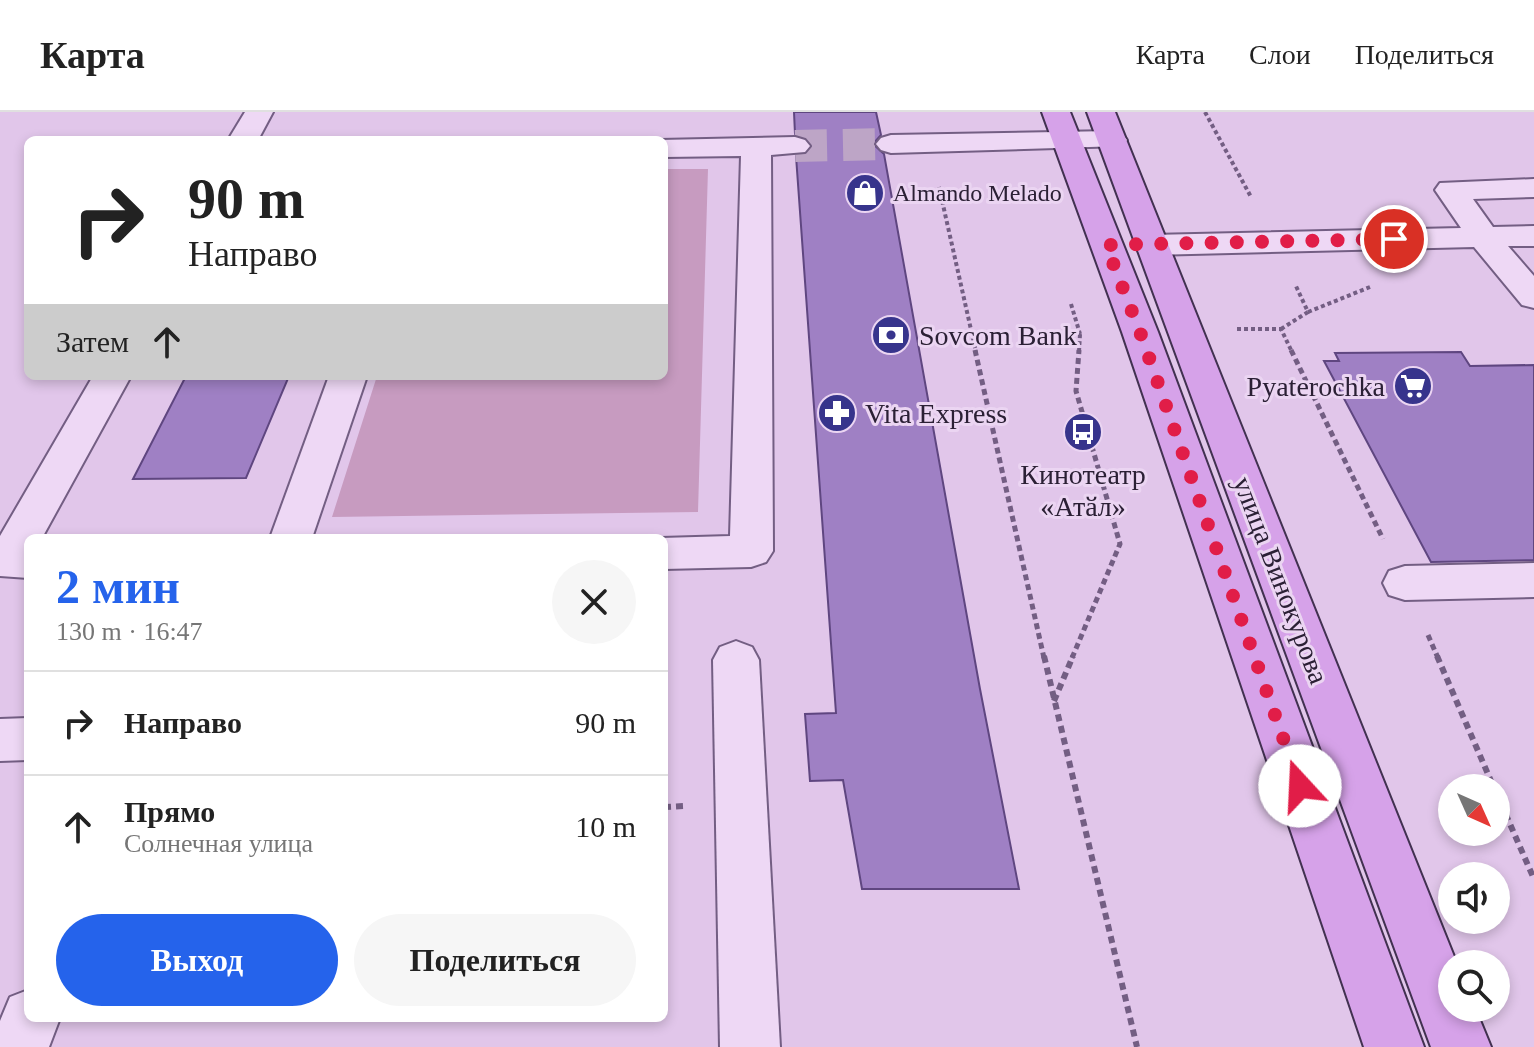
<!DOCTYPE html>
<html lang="ru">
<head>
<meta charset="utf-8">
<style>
  body { margin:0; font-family:"Times New Roman",serif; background:#f6f6f6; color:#222; height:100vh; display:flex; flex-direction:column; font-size:30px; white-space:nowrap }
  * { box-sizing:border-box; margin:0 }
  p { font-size:26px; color:#767676 }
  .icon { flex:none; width:44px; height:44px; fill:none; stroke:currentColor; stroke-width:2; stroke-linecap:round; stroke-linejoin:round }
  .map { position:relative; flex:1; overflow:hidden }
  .side { position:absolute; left:24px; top:422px; width:644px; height:488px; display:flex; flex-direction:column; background:#fff; border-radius:12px; box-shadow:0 4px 12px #0003 }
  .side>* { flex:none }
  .top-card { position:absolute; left:24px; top:24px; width:644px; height:244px; border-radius:12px; box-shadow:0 4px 12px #0003; background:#fff; color:#222; overflow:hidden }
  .needle { width:52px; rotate:135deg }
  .controls { position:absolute; left:1438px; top:662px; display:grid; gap:16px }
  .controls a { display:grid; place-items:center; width:72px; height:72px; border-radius:50%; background:#fff; box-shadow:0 4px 12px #0003; font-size:40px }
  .pin { position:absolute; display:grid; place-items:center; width:68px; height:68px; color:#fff; margin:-34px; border:4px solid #fff; border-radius:50%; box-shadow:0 2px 8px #0007 }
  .me { position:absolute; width:88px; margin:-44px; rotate:340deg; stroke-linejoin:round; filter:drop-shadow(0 0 6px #0008) }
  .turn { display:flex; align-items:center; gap:28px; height:168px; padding:0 32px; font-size:36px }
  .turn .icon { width:104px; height:104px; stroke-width:2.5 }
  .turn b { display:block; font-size:56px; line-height:68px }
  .then { display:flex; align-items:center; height:76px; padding:0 32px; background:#0003; gap:16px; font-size:30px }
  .round { display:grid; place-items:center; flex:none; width:84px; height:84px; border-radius:42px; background:#f6f6f6 }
  .head { display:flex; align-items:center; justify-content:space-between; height:136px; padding:0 32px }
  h1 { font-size:48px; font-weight:700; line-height:60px; color:#2563eb }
  .primary-button { display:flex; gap:16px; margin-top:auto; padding:16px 32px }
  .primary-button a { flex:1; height:92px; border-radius:48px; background:#2563eb; color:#fff; font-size:32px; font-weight:700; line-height:92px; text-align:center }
  .primary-button a+a { background:#f6f6f6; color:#222 }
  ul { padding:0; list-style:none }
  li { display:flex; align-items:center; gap:24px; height:104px; padding:0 32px; border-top:2px solid #e0e0e0 }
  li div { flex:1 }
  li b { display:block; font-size:30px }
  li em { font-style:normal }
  header { display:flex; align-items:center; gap:48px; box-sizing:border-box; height:112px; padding:0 40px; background:#fff; border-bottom:2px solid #e0e0e0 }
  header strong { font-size:38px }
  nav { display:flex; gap:44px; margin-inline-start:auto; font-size:28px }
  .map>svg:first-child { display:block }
  .green { fill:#c79bc0 }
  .building { fill:#9f80c4; stroke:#5f4680; stroke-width:2 }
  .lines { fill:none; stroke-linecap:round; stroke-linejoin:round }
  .minor-tunnel { stroke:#bda5c6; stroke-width:32; stroke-dasharray:32 16; stroke-linecap:butt }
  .minor-casing { stroke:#735e83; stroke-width:4 }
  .major-casing { stroke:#423151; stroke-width:4 }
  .path-far2 { stroke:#735e83; stroke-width:4; stroke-dasharray:4 3; stroke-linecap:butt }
  .path-far1 { stroke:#735e83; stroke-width:5; stroke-dasharray:6 4; stroke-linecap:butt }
  .path { stroke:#735e83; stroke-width:6; stroke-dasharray:7 5; stroke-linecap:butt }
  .minor { fill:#eed8f5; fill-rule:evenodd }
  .major { fill:#d6a2e9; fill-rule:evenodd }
  .route { stroke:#e11d48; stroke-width:14; stroke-dasharray:0 25.2 }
  .labels { text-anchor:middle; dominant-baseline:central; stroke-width:6; stroke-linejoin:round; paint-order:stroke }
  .far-poi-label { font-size:24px; fill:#2b2035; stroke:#ebd5f2; text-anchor:start }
  .poi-label { font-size:28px; fill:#2b2035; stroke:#ebd5f2; text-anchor:start }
  .street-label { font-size:28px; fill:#2b2035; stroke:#ebd5f2 }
</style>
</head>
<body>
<header>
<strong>Карта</strong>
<nav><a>Карта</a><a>Слои</a><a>Поделиться</a></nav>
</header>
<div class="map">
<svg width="1534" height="935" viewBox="0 0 1534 935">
  <rect width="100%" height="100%" fill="#e1c6ea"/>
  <polygon class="green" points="664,57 708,57 698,400 332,405 377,264 664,264"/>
  <g class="building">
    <polygon points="794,0 876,0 881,23 873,32 884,42 980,577 1019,777 862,777 843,668 810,669 805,602 836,601 796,44 807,42 813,34 806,25 795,22"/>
    <polygon points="1461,240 1470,254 1534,253 1534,448 1431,450 1324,249 1339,249 1335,241"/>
    <polygon points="186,264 289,264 246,366 133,367"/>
  </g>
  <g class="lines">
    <polyline class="minor-tunnel" points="795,34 891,32"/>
    <g class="minor-casing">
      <g id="minor">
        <polygon points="245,0 273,0 258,28 228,28"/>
        <polygon points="1112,19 1122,22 1127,28 1122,34 891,41 881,38 876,32 881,26 891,23"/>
        <polygon points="795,25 805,28 810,34 805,40 771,43 773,439 766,450 751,455 664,457 664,426 661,426 730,424 741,44 664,45 664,28 660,28"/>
        <polygon points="1534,67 1534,85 1473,87 1493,115 1534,114 1534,134 1508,134 1534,164 1534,196 1522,193 1474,135 1151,143 1139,140 1135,133 1139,126 1151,123 1461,116 1435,78 1440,71"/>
        <polygon points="93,264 131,264 42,426 28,426 28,466 0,464 0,424"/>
        <polygon points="329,264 367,264 312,426 270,426"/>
        <polygon points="1534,451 1534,485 1405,488 1389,483 1383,471 1389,459 1405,454"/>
        <polygon points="736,529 752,535 759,548 780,935 720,935 713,548 720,535"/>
        <polygon points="28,606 28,648 0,649 0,607"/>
        <polygon points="28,878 28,906 60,906 49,935 0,935 0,909 10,885"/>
      </g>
    </g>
    <g class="major-casing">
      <g id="major">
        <polygon points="1042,0 1070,0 1158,220 1424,935 1364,935 1122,220"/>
        <polygon points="1087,0 1115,0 1457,852 1452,852 1452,896 1475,896 1491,935 1431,935"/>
      </g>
    </g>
    <g class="path-far2">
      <polyline points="1205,0 1251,85"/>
      <polyline points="939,75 976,240"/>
      <polyline points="1071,192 1080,222 1083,222"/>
      <polyline points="1308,200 1370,175"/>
      <polyline points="1237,217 1281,217 1292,240"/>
      <polyline points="1281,217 1308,200 1295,172"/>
      <polyline points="1079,240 1080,222"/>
    </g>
    <g class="path-far1">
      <polyline points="975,238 1044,546"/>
      <polyline points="1291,238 1383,427"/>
      <polyline points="1428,523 1438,546"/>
      <polyline points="1072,546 1120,432 1076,279 1079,238"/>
    </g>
    <g class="path">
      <polyline points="1044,544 1137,935"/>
      <polyline points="1437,544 1494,676"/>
      <polyline points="1054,589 1073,544"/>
      <polyline points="1496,680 1534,767"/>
      <polyline points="664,695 684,694"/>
    </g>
    <use href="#minor" class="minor"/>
    <use href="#major" class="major"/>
  </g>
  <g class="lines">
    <polyline class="route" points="1300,674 1140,220 1106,133 1394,127"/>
  </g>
  <defs>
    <g id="shop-disc" transform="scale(2)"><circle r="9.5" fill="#37348c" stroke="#ebd5f2"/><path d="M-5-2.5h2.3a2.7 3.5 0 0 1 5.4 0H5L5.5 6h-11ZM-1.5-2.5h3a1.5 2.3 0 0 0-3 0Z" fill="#fff"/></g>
    <g id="bank-disc" transform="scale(2)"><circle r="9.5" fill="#37348c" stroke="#ebd5f2"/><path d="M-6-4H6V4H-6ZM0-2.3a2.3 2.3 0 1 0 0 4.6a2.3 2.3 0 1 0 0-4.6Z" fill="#fff"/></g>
    <g id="supermarket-disc" transform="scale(2)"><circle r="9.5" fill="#37348c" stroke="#ebd5f2"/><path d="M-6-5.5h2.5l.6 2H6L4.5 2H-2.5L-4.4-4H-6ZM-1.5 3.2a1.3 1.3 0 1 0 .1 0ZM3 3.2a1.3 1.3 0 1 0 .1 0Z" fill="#fff"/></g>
    <g id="pharmacy-disc" transform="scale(2)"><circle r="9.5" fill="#37348c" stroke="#ebd5f2"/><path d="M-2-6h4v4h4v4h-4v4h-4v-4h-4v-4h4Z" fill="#fff"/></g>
    <g id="bus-disc" transform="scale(2)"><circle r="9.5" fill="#37348c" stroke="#ebd5f2"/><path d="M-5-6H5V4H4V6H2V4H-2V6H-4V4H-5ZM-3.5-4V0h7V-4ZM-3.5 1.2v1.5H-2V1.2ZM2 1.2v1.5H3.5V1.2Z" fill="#fff"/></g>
  </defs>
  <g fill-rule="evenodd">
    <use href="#shop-disc" x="865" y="81"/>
    <use href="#bank-disc" x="891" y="223"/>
    <use href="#supermarket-disc" x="1413" y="274"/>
    <use href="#pharmacy-disc" x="837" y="301"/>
    <use href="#bus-disc" x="1083" y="320"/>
  </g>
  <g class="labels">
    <g class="far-poi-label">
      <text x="893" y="81">Almando Melado</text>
    </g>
    <g class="poi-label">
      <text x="919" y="223">Sovcom Bank</text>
      <text x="1385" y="274" text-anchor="end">Pyaterochka</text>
      <text x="865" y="301">Vita Express</text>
      <text x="1083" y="362" text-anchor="middle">Кинотеатр<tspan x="1083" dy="32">«Атӑл»</tspan></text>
    </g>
    <g class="street-label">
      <text transform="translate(1281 468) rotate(69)">улица Винокурова</text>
    </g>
  </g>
</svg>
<div class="controls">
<a><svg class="needle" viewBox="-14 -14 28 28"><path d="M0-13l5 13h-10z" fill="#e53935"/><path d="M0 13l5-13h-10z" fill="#767676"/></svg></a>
<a><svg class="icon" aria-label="sound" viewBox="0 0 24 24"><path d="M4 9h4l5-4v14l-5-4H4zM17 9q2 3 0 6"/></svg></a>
<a><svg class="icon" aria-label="search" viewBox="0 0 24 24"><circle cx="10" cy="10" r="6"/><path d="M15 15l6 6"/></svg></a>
</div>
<div class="pin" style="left:1394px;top:127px;background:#d93025"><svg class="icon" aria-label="arrive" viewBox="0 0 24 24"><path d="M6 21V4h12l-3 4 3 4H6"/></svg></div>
<svg class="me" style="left:1300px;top:674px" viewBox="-20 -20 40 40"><circle r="19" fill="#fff"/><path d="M0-13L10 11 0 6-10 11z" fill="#e11d48"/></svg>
<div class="top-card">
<div class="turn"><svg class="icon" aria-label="right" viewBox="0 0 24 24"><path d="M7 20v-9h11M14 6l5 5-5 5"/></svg><div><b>90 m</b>Направо</div></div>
<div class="then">Затем<svg class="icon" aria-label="ahead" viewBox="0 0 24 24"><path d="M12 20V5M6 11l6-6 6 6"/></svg></div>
</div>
<section class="side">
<div class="head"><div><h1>2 мин</h1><p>130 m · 16:47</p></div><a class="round"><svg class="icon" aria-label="close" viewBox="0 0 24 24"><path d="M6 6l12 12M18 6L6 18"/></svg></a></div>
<ul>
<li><svg class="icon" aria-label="right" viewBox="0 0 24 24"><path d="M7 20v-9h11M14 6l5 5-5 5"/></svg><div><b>Направо</b></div><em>90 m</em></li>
<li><svg class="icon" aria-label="ahead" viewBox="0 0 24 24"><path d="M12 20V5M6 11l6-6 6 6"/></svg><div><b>Прямо</b><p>Солнечная улица</p></div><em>10 m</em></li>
</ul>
<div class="primary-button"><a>Выход</a><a>Поделиться</a></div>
</section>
</div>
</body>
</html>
